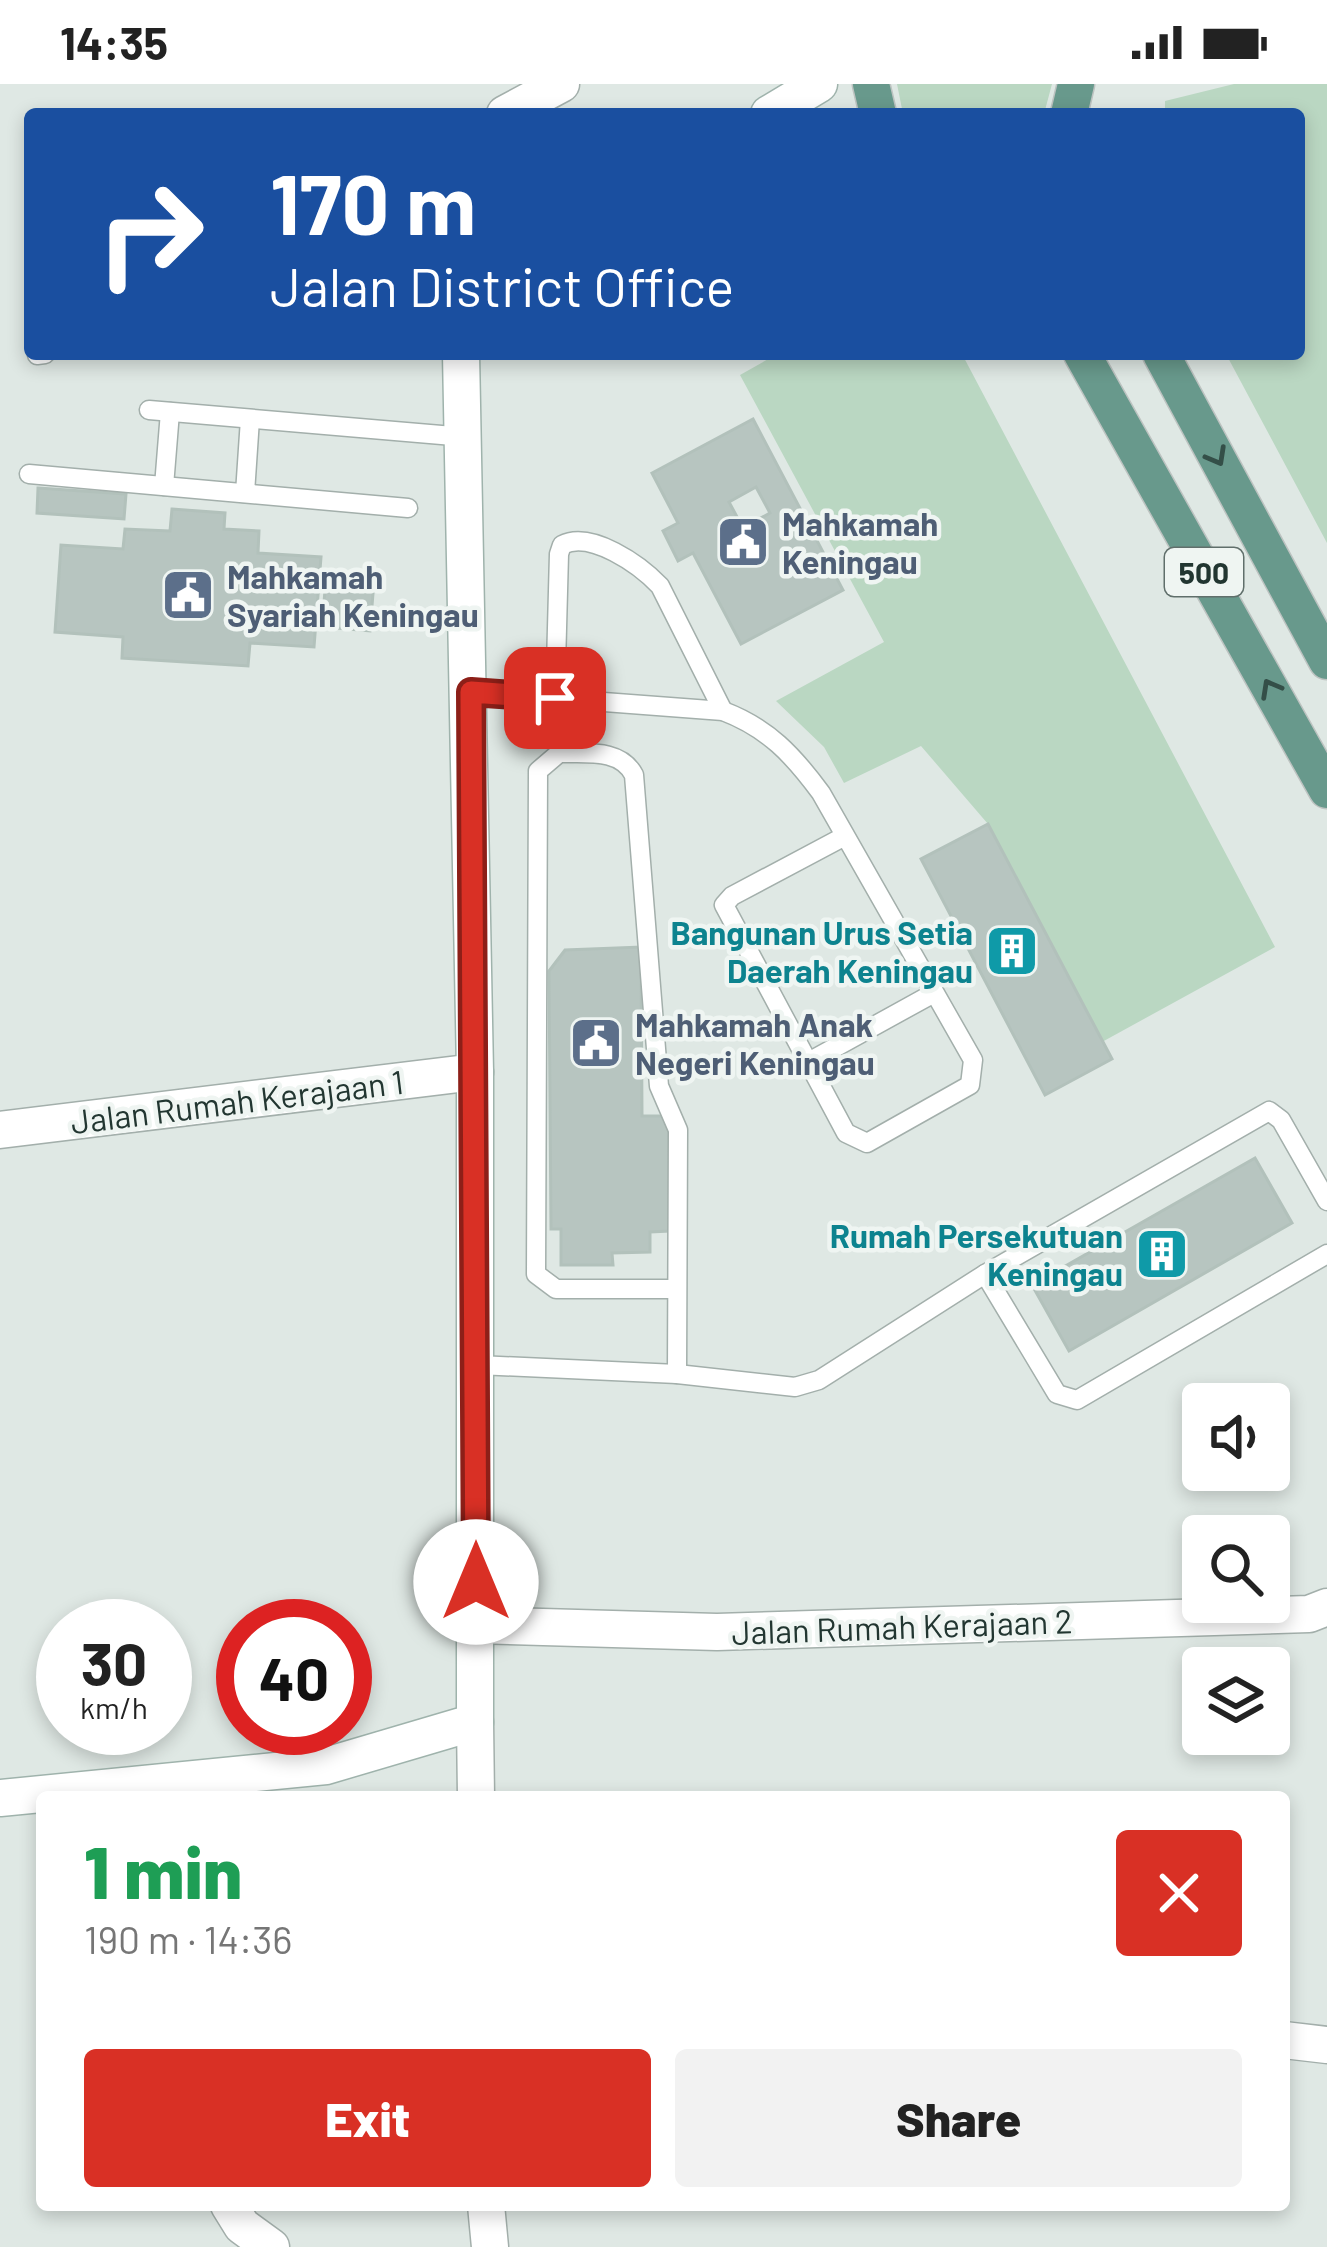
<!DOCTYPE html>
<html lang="en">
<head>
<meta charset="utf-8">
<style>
  body { margin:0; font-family:Barlow,sans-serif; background:#f2f2f2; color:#222; height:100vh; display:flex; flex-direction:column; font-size:45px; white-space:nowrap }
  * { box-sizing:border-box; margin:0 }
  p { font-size:39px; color:#767676 }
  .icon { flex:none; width:66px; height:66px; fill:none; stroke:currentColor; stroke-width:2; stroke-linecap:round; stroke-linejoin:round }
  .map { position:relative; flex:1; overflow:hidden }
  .sheet { position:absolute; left:36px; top:1707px; width:1254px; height:420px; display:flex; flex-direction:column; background:#fff; border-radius:12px; box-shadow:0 6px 18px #0003 }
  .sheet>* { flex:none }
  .banner { position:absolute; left:24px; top:24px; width:1281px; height:252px; border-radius:12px; box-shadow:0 6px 18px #0003; background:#1a4fa0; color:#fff; overflow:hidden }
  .controls { position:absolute; left:1182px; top:1299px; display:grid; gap:24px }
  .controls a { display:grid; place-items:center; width:108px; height:108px; border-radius:12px; background:#fff; box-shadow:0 6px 18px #0003; font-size:60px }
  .speed { position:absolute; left:36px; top:1515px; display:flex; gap:24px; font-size:60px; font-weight:700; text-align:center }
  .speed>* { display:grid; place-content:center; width:156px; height:156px; border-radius:50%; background:#fff; box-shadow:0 6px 18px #0003; line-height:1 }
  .speed small { font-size:30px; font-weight:400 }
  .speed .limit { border:18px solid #d22; background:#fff; color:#111 }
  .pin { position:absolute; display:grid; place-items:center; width:102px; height:102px; color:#fff; margin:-51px; border-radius:24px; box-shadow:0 6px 18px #0006 }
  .me { position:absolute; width:132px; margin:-66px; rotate:0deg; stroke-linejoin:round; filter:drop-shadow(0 0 9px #0008) }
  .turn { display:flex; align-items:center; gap:42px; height:252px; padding:0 48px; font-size:54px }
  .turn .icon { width:156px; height:156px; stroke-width:2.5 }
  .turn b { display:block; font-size:84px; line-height:102px }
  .round { display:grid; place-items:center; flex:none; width:126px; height:126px; border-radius:12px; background:#f2f2f2 }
  .headline { display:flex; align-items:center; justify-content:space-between; height:204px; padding:0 48px }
  h1 { font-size:72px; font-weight:800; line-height:90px; color:#1e9e55 }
  .button { display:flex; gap:24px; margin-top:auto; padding:24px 48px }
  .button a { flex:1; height:138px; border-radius:12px; background:#d93025; color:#fff; font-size:48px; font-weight:800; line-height:138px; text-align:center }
  .button a+a { background:#f2f2f2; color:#222 }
  .status { display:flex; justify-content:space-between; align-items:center; height:84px; padding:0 60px; background:#fff; direction:ltr }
  .status svg { height:33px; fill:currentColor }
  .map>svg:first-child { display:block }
  .green { fill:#bad7c2 }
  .building { fill:#b7c5c0; stroke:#b2c1bb; stroke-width:3; fill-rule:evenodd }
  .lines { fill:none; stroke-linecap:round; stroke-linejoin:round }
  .lane-casing { stroke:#a3afab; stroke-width:21 }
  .street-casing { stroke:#a3afab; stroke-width:39 }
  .secondary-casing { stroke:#9fb3ac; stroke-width:39 }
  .primary-casing { stroke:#bdc3c1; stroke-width:39 }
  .lane { stroke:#fff; stroke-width:18 }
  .street { stroke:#fff; stroke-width:36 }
  .secondary { stroke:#fff; stroke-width:36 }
  .primary { stroke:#68998c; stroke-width:36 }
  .oneway { stroke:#344f48 }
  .route-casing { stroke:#8d1f18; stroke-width:30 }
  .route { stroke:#d93025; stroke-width:21 }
  .labels { text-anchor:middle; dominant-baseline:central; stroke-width:9; stroke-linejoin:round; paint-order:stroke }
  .shield { fill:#eff5f2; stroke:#606f6b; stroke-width:3 }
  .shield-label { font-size:30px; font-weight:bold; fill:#223631 }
  .service-label { font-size:33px; font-weight:bold; fill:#4e5e75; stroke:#eff5f2; text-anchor:start }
  .culture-label { font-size:33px; font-weight:bold; fill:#0d838f; stroke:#eff5f2; text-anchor:end }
  .street-label { font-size:33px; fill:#223631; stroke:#eff5f2 }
</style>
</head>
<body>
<div class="status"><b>14:35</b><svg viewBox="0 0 49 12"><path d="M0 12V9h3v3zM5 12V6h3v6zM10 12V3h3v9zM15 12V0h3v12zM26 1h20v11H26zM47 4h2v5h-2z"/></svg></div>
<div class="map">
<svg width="1327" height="2163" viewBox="0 0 1327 2163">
  <rect width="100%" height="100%" fill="#dfe8e4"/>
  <g class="green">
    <polygon points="897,0 1052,0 1044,30 903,30"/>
    <polygon points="1234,0 1327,0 1327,459 1226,270 1299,270 1299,30 1165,30 1165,17"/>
    <polygon points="777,270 962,270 1275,863 1102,958 988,740 921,662 844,699 824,663 776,617 884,558 740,291"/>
  </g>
  <g class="building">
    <path d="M753 335 843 506 741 560 693 469 678 477 663 447 678 439 652 389ZM756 403 770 429 743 444 729 418Z"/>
    <polygon points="38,404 126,410 124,435 37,429"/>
    <polygon points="172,425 225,429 224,445 259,447 258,469 321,473 314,563 250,559 248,582 122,574 123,553 55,548 61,461 123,465 125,445 170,447"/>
    <polygon points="326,494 374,497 370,547 322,543"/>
    <polygon points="988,740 1112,975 1045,1011 921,775"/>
    <polygon points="641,863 642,1032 669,1032 669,1147 650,1148 650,1168 612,1169 613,1181 561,1181 561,1145 551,1145 549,887 565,866"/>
    <polygon points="1255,1074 1292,1139 1069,1267 1032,1201"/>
  </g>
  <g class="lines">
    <g class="lane-casing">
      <g id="lane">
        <polyline points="37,271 45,270"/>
        <polyline points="149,326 465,353"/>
        <polyline points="29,390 408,424"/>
        <polyline points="164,402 170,328"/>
        <polyline points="245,409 250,335"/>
        <path d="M556 581 559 470 562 461C591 446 640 481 660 502L723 627"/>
        <path d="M471 608 723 627C768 644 793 671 821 709L973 976 970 1001 867 1059 846 1049 724 821 732 812 845 752"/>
        <polyline points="805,980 934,909"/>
        <polyline points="985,1190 1057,1310 1077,1316 1327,1170"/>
        <path d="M674 1205H556L536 1190 538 687 559 669C586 670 620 664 634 691L659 1002 678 1046 677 1290"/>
        <polyline points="478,1281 677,1290 795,1303 819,1296 985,1190 1269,1027 1281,1036 1327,1117"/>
      </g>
    </g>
    <g class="street-casing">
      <g id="street">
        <polyline points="505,30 561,0"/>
        <polyline points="0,1046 475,988"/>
        <polyline points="476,1541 717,1548 1309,1530 1327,1523"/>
        <polyline points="475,1638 476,1713"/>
        <polyline points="1284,1956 1327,1961"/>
        <polyline points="229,2121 242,2142 271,2163"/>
        <polyline points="486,2121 490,2163"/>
      </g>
    </g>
    <g class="secondary-casing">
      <g id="secondary">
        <polyline points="769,30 819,0"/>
        <polyline points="0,1714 326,1682 475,1638 475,988 461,270"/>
      </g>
    </g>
    <g class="primary-casing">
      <g id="primary">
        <polyline points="871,0 878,30"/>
        <polyline points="1069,30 1076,0"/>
        <polyline points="1082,270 1327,706"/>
        <polyline points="1161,270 1327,577"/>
      </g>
    </g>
    <use href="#lane" class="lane"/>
    <use href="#street" class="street"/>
    <use href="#secondary" class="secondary"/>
    <use href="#primary" class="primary"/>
  </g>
  <defs><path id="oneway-chevron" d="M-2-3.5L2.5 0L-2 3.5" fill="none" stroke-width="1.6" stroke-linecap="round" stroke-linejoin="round" transform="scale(3)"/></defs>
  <g class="oneway">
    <use href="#oneway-chevron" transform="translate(1217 373) rotate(61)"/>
    <use href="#oneway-chevron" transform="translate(1270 604) rotate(-119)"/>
  </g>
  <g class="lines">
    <g class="route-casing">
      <polyline id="route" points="476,1498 471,608 555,614"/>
    </g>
    <use href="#route" class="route"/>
  </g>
  <defs>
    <g id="civic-square" transform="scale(2.7)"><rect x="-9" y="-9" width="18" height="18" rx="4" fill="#5c6f8a" stroke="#eff5f2"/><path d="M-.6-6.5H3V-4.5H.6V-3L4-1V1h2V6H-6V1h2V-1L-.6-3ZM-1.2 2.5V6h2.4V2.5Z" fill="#fff"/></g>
    <g id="building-square" transform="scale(2.7)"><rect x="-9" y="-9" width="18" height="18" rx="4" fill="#0f9aa8" stroke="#eff5f2"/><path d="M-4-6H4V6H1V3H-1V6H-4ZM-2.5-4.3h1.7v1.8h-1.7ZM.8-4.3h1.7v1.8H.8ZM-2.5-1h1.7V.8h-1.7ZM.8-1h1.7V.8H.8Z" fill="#fff"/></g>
  </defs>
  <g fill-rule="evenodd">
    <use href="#civic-square" x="743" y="458"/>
    <use href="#civic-square" x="188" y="511"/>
    <use href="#building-square" x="1012" y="867"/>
    <use href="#civic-square" x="596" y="959"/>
    <use href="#building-square" x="1162" y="1170"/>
  </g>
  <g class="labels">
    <rect class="shield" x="1165" y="464" width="78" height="48" rx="9"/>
    <g class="shield-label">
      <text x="1204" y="488">500</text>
    </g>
    <g class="service-label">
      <text x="782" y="439">Mahkamah<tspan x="782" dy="38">Keningau</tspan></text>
      <text x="227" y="492">Mahkamah<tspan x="227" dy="38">Syariah Keningau</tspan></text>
      <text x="635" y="940">Mahkamah Anak<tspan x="635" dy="38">Negeri Keningau</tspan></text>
    </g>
    <g class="culture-label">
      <text x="973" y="848">Bangunan Urus Setia<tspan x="973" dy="38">Daerah Keningau</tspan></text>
      <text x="1123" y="1151">Rumah Persekutuan<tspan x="1123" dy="38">Keningau</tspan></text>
    </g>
    <g class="street-label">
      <text transform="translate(237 1017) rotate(-7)">Jalan Rumah Kerajaan 1</text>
      <text transform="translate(902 1542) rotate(-2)">Jalan Rumah Kerajaan 2</text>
    </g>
  </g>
</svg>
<div class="controls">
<a><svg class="icon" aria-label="sound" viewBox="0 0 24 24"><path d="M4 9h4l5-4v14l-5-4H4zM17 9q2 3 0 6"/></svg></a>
<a><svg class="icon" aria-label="search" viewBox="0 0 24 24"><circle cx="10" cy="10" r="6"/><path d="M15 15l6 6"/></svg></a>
<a><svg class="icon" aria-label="layers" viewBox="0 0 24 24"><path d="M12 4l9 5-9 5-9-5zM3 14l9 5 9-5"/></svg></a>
</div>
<div class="speed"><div>30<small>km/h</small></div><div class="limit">40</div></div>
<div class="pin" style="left:555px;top:614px;background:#d93025"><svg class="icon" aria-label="arrive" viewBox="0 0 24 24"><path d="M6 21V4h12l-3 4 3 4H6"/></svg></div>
<svg class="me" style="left:476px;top:1498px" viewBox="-20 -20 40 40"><circle r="19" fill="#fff"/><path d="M0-13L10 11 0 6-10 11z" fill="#d93025"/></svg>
<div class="banner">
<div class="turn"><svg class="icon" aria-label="right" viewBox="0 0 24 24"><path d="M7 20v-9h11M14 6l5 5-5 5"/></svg><div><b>170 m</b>Jalan District Office</div></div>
</div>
<section class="sheet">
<div class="headline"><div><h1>1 min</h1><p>190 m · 14:36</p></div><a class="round" style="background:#d93025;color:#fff"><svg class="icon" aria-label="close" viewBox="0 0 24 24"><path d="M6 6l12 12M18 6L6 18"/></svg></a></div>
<div class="button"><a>Exit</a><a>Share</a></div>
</section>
</div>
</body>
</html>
